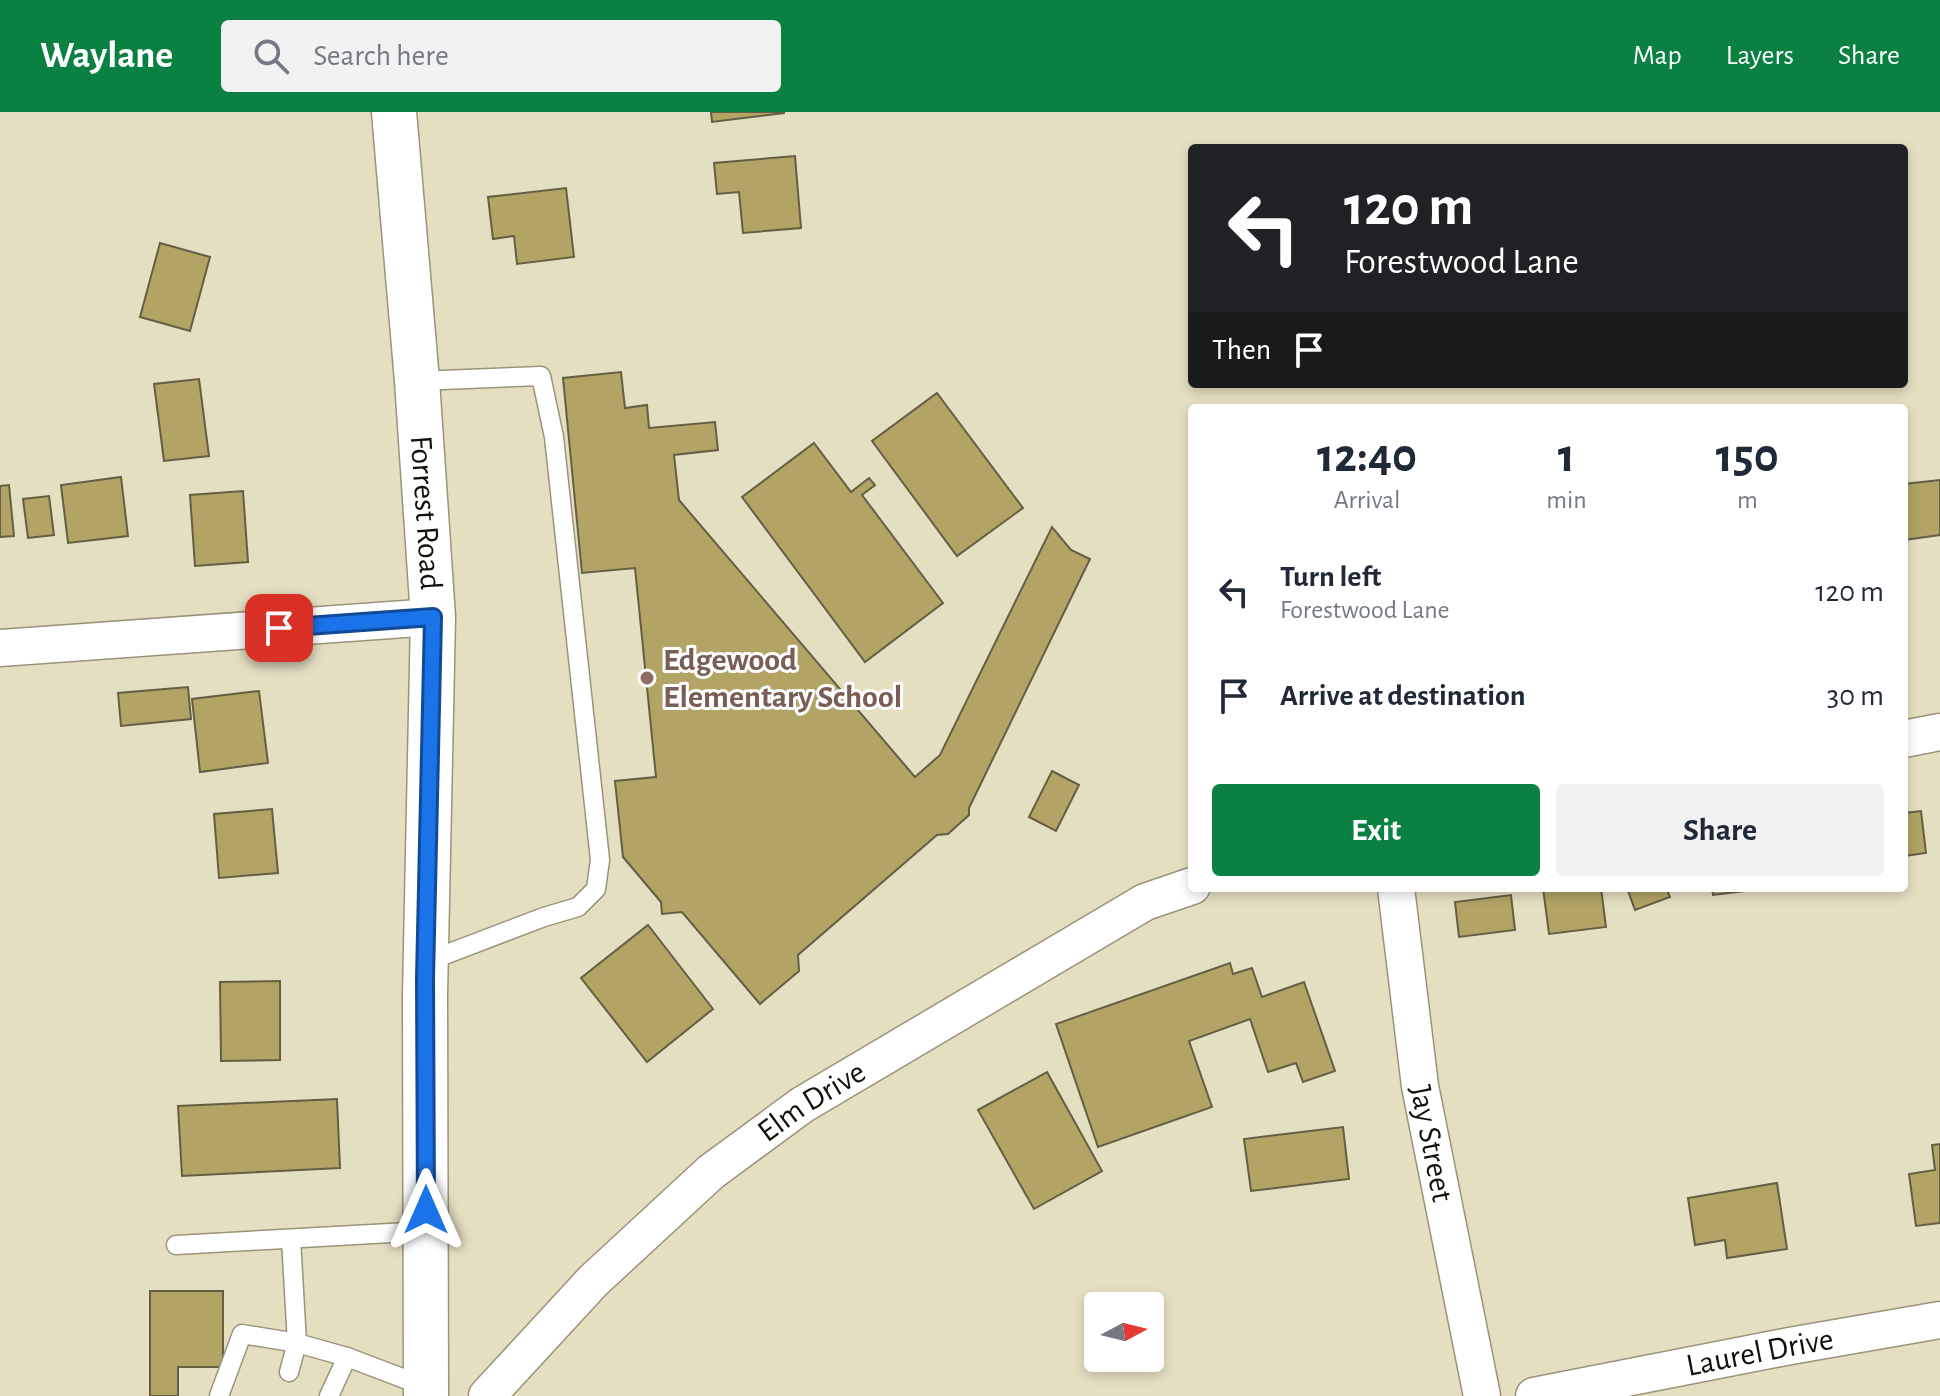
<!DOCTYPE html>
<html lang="en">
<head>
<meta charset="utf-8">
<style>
  body { margin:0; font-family:"Alegreya Sans",sans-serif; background:#f2f2f3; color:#1f2937; height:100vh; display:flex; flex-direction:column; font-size:30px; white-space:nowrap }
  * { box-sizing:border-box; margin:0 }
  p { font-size:26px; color:#747a83 }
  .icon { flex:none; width:44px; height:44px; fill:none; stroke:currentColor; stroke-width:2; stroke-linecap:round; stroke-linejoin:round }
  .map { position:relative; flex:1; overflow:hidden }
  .drawer { position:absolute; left:1188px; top:292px; width:720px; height:488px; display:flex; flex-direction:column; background:#fff; border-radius:8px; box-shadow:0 4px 12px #0003 }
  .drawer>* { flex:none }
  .guide { position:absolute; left:1188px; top:32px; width:720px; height:244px; border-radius:8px; box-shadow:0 4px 12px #0003; background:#202124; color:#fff; overflow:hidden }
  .needle { width:52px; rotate:83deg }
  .tools { position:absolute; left:1084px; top:1180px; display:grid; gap:16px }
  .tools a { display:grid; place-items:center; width:80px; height:80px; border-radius:8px; background:#fff; box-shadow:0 4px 12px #0003; font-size:40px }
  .pin { position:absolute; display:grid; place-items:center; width:68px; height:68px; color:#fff; margin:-34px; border-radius:16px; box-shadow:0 4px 12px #0006 }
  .me { position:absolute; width:88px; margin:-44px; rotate:0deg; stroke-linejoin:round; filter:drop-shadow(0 0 6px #0008) }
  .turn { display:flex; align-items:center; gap:28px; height:168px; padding:0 24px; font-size:36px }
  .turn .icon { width:104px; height:104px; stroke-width:2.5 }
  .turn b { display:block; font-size:56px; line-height:68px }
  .then { display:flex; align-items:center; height:76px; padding:0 24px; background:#0003; gap:16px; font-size:30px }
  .eta { display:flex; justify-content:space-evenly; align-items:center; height:136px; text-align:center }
  .eta b { font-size:48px; font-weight:700; line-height:56px }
  .primary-button { display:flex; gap:16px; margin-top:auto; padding:16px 24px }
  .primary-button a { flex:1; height:92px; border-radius:8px; background:#0b8043; color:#fff; font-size:32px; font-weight:700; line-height:92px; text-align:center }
  .primary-button a+a { background:#f2f2f3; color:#1f2937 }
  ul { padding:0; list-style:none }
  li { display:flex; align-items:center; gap:24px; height:104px; padding:0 24px }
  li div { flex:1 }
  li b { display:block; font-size:30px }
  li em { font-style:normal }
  header { display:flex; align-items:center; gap:48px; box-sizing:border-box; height:112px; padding:0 40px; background:#0b8043; color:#fff }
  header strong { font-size:38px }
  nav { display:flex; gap:44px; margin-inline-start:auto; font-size:28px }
  .search { width:560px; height:72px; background:#f2f2f3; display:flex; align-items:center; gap:20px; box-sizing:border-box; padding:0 28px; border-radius:8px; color:#747a83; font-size:30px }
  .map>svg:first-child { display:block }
  .building { fill:#b1a465; stroke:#645e45; stroke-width:2 }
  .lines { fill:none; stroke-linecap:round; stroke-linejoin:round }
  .service-casing { stroke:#999479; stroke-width:21 }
  .minor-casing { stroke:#999479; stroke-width:39 }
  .secondary-casing { stroke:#999479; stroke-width:47 }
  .service { stroke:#fff; stroke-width:18 }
  .minor { stroke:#fff; stroke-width:36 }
  .secondary { stroke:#fff; stroke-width:44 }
  .route-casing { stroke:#114b97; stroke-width:20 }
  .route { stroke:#1a73e8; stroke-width:14 }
  .education-dot { fill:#8d6e63; stroke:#fff; stroke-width:3 }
  .labels { text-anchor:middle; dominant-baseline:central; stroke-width:6; stroke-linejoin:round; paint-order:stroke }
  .street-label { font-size:32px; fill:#131007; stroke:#fff }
  .education-label { font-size:32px; font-weight:bold; fill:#785e54; stroke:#fff; text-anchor:start }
</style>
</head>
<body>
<header>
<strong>Waylane</strong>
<div class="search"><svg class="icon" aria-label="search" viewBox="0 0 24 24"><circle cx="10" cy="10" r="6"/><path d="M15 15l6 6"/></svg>Search here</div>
<nav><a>Map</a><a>Layers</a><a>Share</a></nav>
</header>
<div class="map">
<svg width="1940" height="1284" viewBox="0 0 1940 1284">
  <rect width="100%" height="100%" fill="#e5dfc2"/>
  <g class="building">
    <polygon points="711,0 784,0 784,1 712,10"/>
    <polygon points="795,44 801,116 743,121 739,80 717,82 714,51"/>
    <polygon points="566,76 574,145 517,152 514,124 493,127 488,85"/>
    <polygon points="160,131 210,145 190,219 140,205"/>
    <polygon points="621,260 625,296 647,293 649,316 715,310 718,338 674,343 679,388 915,665 940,643 1052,415 1071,438 1090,447 969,696 969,703 948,722 937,723 798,843 799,859 760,892 682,800 662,802 661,790 623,745 615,669 656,665 635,456 582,461 563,266"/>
    <polygon points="199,267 209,344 164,349 154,272"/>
    <polygon points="937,281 1023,396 957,444 872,329"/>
    <polygon points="814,331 851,380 869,366 875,373 862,383 943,491 865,550 742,385"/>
    <polygon points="121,365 128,424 68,431 61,373"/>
    <polygon points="1940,368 1940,423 1904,428 1904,372"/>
    <polygon points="9,373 14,424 0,425 0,374"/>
    <polygon points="243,379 248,450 195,454 190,383"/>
    <polygon points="49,384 54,423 28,426 23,387"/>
    <polygon points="188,575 191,607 121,614 118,581"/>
    <polygon points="259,579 268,651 200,660 192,587"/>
    <polygon points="1052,659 1079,673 1056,719 1029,705"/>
    <polygon points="272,697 278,761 219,766 214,702"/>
    <polygon points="1921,699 1926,741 1904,744 1904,701"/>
    <polygon points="1543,776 1601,776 1606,815 1549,822"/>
    <polygon points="1627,776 1666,776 1670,785 1635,798"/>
    <polygon points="1712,776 1769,776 1713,783"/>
    <polygon points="1511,783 1515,818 1459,825 1455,790"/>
    <polygon points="648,813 713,897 647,950 581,866"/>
    <polygon points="1230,851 1233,862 1252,856 1262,885 1304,870 1335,959 1303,970 1296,951 1268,960 1250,907 1189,929 1212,995 1098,1035 1056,912"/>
    <polygon points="280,869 280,948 221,949 220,870"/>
    <polygon points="1047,960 1102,1059 1034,1097 978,998"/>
    <polygon points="337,987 340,1056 182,1064 178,994"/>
    <polygon points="1343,1015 1349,1067 1251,1079 1244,1027"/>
    <polygon points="1940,1032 1940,1111 1916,1114 1909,1062 1935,1058 1932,1033"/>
    <polygon points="1777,1071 1787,1137 1727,1146 1725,1128 1695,1133 1688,1086"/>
    <polygon points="150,1179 223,1179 223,1255 178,1255 178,1284 150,1284"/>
  </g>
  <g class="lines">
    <g class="service-casing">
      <g id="service">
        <polyline points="417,269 541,264 554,325 600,748 596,777 578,795 544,805 426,850"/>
        <polyline points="291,1127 297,1231 347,1245 426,1275"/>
        <polyline points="176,1133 426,1119"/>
        <polyline points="219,1284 242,1222 297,1231 289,1260"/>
        <polyline points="329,1284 347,1245"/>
      </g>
    </g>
    <g class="minor-casing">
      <g id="minor">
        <polyline points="0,536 433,505"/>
        <polyline points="1904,627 1940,620"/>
        <path id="s1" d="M1396 776 1420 974 1482 1284"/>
        <path id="s2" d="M487 1284 593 1169 711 1060 802 993 1145 790 1192 774"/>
        <path id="s3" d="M1534 1284 1790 1234 1940 1208"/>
      </g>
    </g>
    <g class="secondary-casing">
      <g id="secondary">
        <path id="s4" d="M394 0 417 269 433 505 425 883 426 1284"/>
      </g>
    </g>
    <use href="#service" class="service"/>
    <use href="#minor" class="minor"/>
    <use href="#secondary" class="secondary"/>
  </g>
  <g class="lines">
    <g class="route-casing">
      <polyline id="route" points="279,516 433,505 425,866 426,1098"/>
    </g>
    <use href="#route" class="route"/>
  </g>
  <circle class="education-dot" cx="647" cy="566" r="8"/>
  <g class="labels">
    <g class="street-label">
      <text stroke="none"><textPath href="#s4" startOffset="402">Forrest Road</textPath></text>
      <text stroke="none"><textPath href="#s2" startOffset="440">Elm Drive</textPath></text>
      <text stroke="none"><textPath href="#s1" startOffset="258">Jay Street</textPath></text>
      <text stroke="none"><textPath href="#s3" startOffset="230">Laurel Drive</textPath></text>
    </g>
    <g class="education-label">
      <text x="663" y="548">Edgewood<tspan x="663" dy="37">Elementary School</tspan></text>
    </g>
  </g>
</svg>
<div class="tools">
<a><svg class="needle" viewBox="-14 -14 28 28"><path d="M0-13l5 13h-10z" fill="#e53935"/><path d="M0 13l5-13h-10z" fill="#747a83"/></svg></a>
</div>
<div class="pin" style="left:279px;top:516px;background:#d93025"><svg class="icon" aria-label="arrive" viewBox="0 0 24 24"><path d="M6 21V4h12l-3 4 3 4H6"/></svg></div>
<svg class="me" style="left:426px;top:1098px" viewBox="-20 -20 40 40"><path d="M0-17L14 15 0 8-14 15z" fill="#1a73e8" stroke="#fff" stroke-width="4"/></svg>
<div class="guide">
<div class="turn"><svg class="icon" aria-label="left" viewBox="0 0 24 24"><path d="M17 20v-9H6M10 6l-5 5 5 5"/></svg><div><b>120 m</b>Forestwood Lane</div></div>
<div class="then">Then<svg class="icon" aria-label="arrive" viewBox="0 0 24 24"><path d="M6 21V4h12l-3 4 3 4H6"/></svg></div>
</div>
<section class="drawer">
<div class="eta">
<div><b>12:40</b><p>Arrival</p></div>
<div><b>1</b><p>min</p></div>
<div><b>150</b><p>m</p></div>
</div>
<ul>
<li><svg class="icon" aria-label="left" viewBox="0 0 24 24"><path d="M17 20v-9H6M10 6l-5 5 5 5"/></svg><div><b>Turn left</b><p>Forestwood Lane</p></div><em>120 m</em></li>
<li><svg class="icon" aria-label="arrive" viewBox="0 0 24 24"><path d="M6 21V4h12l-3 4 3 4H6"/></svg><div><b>Arrive at destination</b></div><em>30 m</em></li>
</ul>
<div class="primary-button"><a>Exit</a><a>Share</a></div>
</section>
</div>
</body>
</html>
